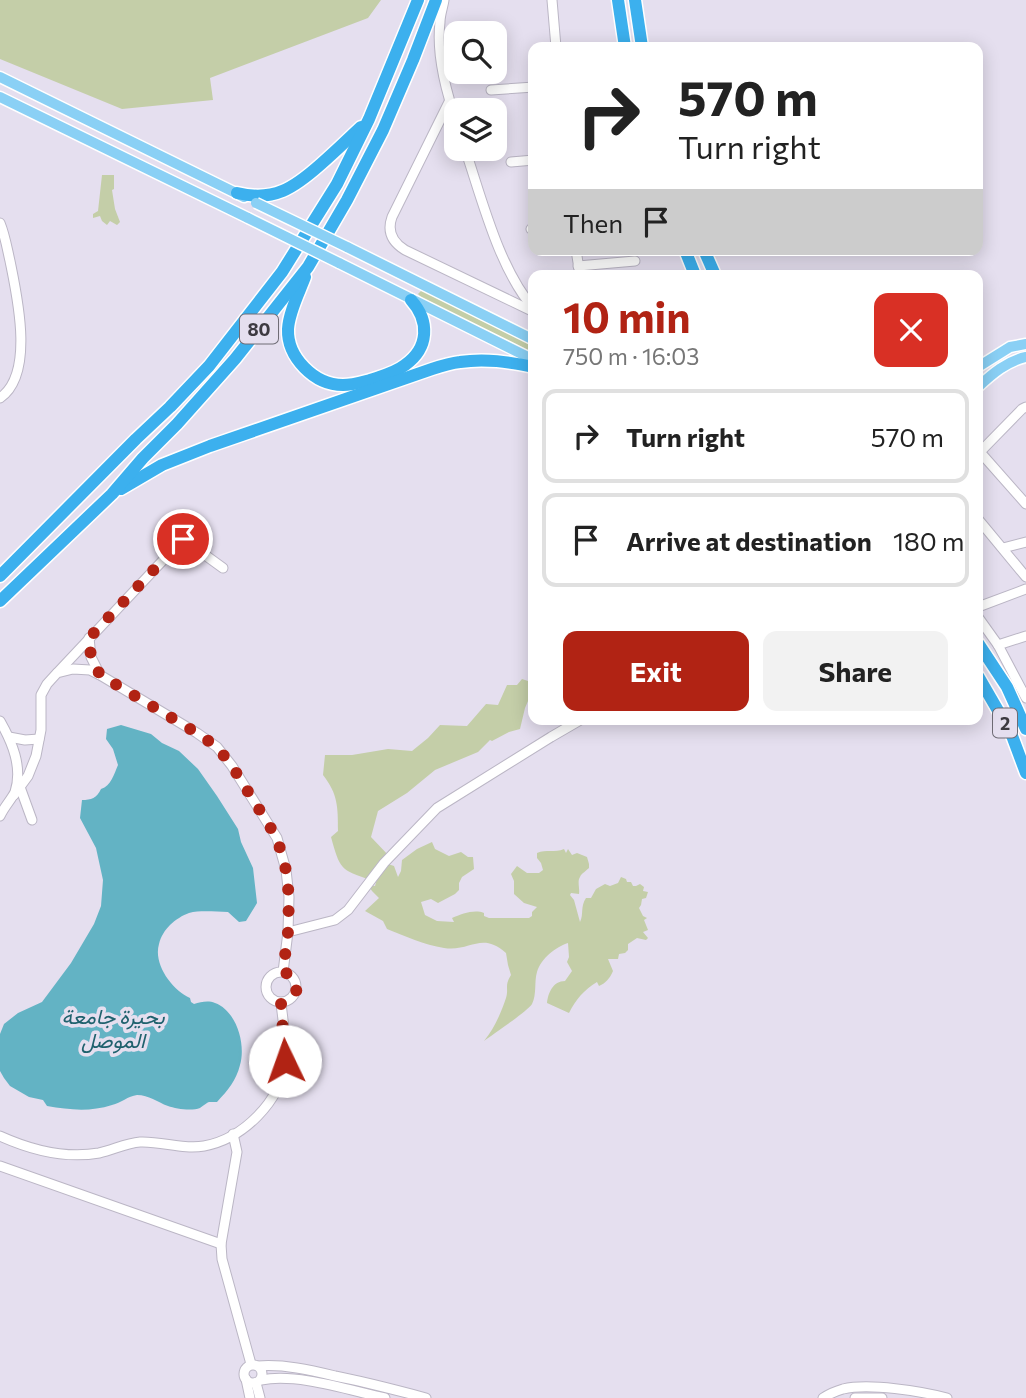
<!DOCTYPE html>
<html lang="en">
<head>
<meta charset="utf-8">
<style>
  body { margin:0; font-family:Commissioner,Vazirmatn,sans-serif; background:#f2f2f2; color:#222; height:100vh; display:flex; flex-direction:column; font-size:26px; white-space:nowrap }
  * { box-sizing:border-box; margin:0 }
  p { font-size:23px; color:#767676 }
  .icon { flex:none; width:38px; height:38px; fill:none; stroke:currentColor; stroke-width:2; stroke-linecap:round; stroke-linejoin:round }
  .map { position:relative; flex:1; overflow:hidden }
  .panel { position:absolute; left:528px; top:270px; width:455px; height:455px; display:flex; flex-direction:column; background:#fff; border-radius:14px; box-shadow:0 4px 18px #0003 }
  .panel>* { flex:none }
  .banner { position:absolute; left:528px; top:42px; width:455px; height:214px; border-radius:14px; box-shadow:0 4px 18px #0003; background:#fff; color:#222; overflow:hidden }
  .controls { position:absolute; left:444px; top:21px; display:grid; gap:14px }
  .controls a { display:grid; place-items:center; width:63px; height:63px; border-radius:14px; background:#fff; box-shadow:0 4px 18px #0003; font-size:35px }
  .pin { position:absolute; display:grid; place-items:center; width:60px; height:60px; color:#fff; margin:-30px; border:4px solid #fff; border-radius:50%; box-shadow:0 2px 7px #0007 }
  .me { position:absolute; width:77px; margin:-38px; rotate:357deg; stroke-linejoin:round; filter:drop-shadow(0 0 5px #0008) }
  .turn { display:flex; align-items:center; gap:24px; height:147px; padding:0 35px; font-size:32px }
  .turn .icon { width:91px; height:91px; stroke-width:2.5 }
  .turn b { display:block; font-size:49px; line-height:60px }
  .then { display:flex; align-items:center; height:66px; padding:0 35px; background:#0003; gap:14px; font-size:26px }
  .round { display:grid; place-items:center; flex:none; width:74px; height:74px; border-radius:14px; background:#f2f2f2 }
  .head { display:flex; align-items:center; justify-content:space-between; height:119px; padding:0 35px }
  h1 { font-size:42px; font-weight:700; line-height:52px; color:#b12314 }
  .cta { display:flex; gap:14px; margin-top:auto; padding:14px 35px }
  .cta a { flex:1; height:80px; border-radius:14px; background:#b12314; color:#fff; font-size:28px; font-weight:700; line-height:80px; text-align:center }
  .cta a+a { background:#f2f2f2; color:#222 }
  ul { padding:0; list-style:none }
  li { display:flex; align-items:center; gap:21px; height:94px; margin:0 14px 10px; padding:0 21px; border:4px solid #e0e0e0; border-radius:14px }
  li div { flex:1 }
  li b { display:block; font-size:26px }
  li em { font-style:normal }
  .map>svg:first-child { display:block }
  .green { fill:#c4cea8 }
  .water { fill:#63b3c4 }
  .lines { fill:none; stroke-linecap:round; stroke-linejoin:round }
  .minor-casing { stroke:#bbb6c5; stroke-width:11 }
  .major-casing { stroke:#fff; stroke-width:13 }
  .highway-casing { stroke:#fff; stroke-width:15 }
  .minor { stroke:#fff; stroke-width:9 }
  .major { stroke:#8ad0f5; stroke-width:10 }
  .highway { stroke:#3cb0ee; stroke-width:12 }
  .major-bridge-casing { stroke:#fff; stroke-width:13; stroke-linecap:butt }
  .major-bridge { stroke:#8ad0f5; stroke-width:10 }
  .route { stroke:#b12314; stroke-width:12; stroke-dasharray:0 21.6 }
  .labels { text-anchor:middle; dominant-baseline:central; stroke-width:7; stroke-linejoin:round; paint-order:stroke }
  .shield { fill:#e5dfef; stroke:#6f6c75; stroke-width:2 }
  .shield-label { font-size:18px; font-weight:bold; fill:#3d3a41 }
  .water-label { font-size:21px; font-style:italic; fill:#1f616d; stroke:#e5dfef }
</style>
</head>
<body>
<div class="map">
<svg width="1026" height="1398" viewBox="0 0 1026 1398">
  <rect width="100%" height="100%" fill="#e5dfef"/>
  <g class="green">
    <polygon points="0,0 381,0 368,18 210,78 213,100 122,109 0,59"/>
    <polygon points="102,175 114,175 114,189 112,190 115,209 120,222 117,225 110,221 107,225 102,221 100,216 93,218 93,214 98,211"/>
    <polygon points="421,291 426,292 534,345 534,353 423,299 418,294"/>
    <path d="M522 679 528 681 534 679V696L531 694 525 708 520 729 509 732 492 741 490 740 478 752 435 770 407 793 378 811 371 837 390 857 385 863 394 866 398 877 401 871 402 860 417 849 432 842 435 849 449 856 461 852 468 857H473L474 869 462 877 459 883V890L455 894 438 903 431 899 421 902 425 915 437 921 454 922 452 918C462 914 474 909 484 913V916L489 918H529L532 916V912L537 907 524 903 514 894V881L511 874 517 866 527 873H539L543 870 541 863 537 858V853C546 849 555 853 564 849L566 853 568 849 572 855 577 853 587 857 589 864V868C587 870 581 874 580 877 577 881 580 889 579 894L571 893 570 895 574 900 580 922C584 914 580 907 586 898H591L596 889 605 884 610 886 618 883 621 877 626 879 627 882H631L633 886H636L640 884 644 887 643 891 648 892 646 898 642 899 641 905 639 908 643 916 647 918 644 920 648 930 643 932 648 938 646 940 637 938 628 944V950L625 953 619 954 618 959H608L613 971C610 978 606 983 599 986L597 982C584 990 576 999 569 1013L547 1003C548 993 553 981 565 981L572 971 567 962 569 957 568 943C556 947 541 958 537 972 534 982 537 994 532 1004 528 1011 493 1034 484 1041 494 1029 501 1013 506 998 509 988 504 986 511 975L508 965 506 953C481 931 471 952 444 948 424 945 405 936 387 929L383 921 365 911 379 898 372 891 368 885 375 886 380 868 371 880C340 870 340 869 331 837L338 831C338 807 338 794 323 775L325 755H352L388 749 412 751 428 738 440 725 467 726 486 704 498 705 507 685H517Z"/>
  </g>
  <path class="water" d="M121 725 151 734 162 743 179 751 198 769 217 796 238 829 241 842 253 868 257 903 246 921 239 922 228 912C216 912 201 910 189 913 183 915 175 920 170 925 165 930 161 936 159 944 153 964 172 990 190 998L191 1002 194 1004C201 1002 208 1000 215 1003 237 1011 246 1045 240 1065 236 1081 228 1090 217 1102H209C208 1102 201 1107 200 1108 192 1111 176 1109 168 1106 157 1102 149 1095 137 1095 128 1096 121 1103 112 1105 90 1112 70 1110 47 1106L43 1100 29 1097 10 1086 4 1078 0 1071V1034L4 1024 18 1013 42 1002 71 963 94 924 101 906 103 880 96 848 80 818 82 800C91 800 97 798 101 789 111 786 114 774 118 765L113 749 106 739 107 729Z"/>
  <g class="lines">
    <g class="minor-casing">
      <g id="minor">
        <path d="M444 0C443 7 440 15 440 22 436 56 446 92 457 123"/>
        <polyline points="552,0 556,47"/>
        <polyline points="491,90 534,87"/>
        <path d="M449 102 392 217C387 231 392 242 405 250L534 312"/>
        <path d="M465 149C482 199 499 269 534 309"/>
        <polyline points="511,162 534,160"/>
        <path d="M0 223C5 235 7 248 10 261 17 296 35 374 0 398"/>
        <polyline points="531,229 534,228"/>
        <polyline points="576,250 580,275"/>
        <polyline points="578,266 635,261"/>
        <polyline points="980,452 1026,504"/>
        <polyline points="978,454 1022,409 1026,407"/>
        <polyline points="978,519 1026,577"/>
        <polyline points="1003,548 1026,542"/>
        <polyline points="978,607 1026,589"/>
        <polyline points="978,617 998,645 1026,698"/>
        <polyline points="89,638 91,657 100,675"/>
        <polyline points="998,645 1026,636"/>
        <polyline points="58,672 183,539 223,568"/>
        <path d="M0 721C12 742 23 767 15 792 11 800 4 807 0 816"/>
        <polyline points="9,737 25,740 39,739"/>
        <polyline points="20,787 32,820"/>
        <polyline points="14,795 28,776 36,756 41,730 41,695 47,684 57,673 73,669 90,670 100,675 197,733 217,747 232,766 277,838 286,870 289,897 288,932 283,972"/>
        <polyline points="288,932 335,920 348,910 384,863 437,808 551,737 582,719"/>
        <circle cx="281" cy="987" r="15"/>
        <polyline points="233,1134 237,1152 221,1244 222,1259 251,1364"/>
        <path d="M0 1136C31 1150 65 1159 99 1153 113 1150 126 1143 140 1142 162 1141 183 1150 204 1146 243 1139 281 1101 285 1062 287 1043 283 1022 281 1003"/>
        <polyline points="0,1166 221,1244"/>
        <circle cx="253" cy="1374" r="9"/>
        <path d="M258 1366C284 1364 310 1370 335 1376 366 1382 396 1390 426 1398"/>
        <polyline points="246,1379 250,1398"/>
        <path d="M261 1380C298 1373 348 1390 385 1398"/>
        <polyline points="256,1383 260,1398"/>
        <path d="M823 1398C829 1394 836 1391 843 1389 869 1383 921 1391 947 1398"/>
        <polyline points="855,1398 882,1398"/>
      </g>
    </g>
    <g class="major-casing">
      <g id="major">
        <polyline points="0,77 244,197"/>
        <polyline points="0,97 248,218"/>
        <polyline points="347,247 534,340"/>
        <polyline points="339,263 534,360"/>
        <polyline points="978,367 1010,347 1026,344"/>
        <path d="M978 387C992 374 1007 361 1026 357"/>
      </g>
    </g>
    <g class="highway-casing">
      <g id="highway">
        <polyline points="618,0 625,47"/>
        <polyline points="635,0 642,47"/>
        <path d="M237 193C274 202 294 188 321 164 335 152 348 139 361 127"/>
        <polyline points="685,250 695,275"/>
        <polyline points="704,250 715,275"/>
        <path d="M305 277C299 293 289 312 288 329 287 357 314 385 343 385 352 385 362 382 370 380 382 376 395 373 405 365 429 348 430 321 411 300"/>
        <path d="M121 489 162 465 210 446 432 369C441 366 451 363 460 362 485 358 509 362 534 367"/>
        <polyline points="0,576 136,439 170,407 209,366 282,272 337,184 369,119 418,0"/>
        <polyline points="0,601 112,494 143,458 177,424 235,359 308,267 347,200 383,130 413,60 436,0"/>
        <polyline points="978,643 1007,687 1026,729"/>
        <polyline points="978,676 1011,733 1026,773"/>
      </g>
    </g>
    <use href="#minor" class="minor"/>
    <use href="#major" class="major"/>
    <use href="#highway" class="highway"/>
    <g class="major-bridge-casing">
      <g id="major-bridge">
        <polyline points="256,203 347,247"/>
        <polyline points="248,218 339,263"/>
      </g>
    </g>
    <use href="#major-bridge" class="major-bridge"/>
  </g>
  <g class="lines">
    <path class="route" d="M183 539 89 638 91 657 100 675 197 733 217 747 232 766 277 838 286 870 289 897 288 932 283 972C302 978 301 999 281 1003L285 1061"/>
  </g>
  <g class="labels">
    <g class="shield">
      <rect x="240" y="314.5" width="38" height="29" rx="5"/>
      <rect x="993" y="708.5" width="24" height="29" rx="5"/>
    </g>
    <g class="shield-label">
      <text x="259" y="329">80</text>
      <text x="1005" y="723">2</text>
    </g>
    <g class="water-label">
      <text x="113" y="1015">بحيرة جامعة<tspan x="113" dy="24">الموصل</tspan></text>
    </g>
  </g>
</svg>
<div class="controls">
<a><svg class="icon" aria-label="search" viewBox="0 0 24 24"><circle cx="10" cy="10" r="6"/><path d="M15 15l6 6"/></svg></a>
<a><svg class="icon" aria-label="layers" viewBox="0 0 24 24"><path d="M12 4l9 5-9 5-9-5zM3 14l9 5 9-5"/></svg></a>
</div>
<div class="pin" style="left:183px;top:539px;background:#d93025"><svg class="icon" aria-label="arrive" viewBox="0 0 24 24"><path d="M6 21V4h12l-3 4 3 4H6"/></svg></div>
<svg class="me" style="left:285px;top:1061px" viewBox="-20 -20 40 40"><circle r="19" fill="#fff"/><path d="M0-13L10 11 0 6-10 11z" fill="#b12314"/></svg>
<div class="banner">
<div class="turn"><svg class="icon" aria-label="right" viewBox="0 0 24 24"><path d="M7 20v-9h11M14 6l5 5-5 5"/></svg><div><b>570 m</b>Turn right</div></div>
<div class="then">Then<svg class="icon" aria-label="arrive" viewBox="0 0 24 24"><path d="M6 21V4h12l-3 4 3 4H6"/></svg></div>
</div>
<section class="panel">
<div class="head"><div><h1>10 min</h1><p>750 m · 16:03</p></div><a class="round" style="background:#d93025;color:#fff"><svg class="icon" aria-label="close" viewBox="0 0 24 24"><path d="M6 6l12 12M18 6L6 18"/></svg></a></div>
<ul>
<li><svg class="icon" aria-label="right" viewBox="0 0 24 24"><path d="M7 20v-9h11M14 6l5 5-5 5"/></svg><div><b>Turn right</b></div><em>570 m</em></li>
<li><svg class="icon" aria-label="arrive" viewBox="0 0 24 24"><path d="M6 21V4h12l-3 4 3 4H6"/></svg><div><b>Arrive at destination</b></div><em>180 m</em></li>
</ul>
<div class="cta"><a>Exit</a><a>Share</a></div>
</section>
</div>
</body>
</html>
